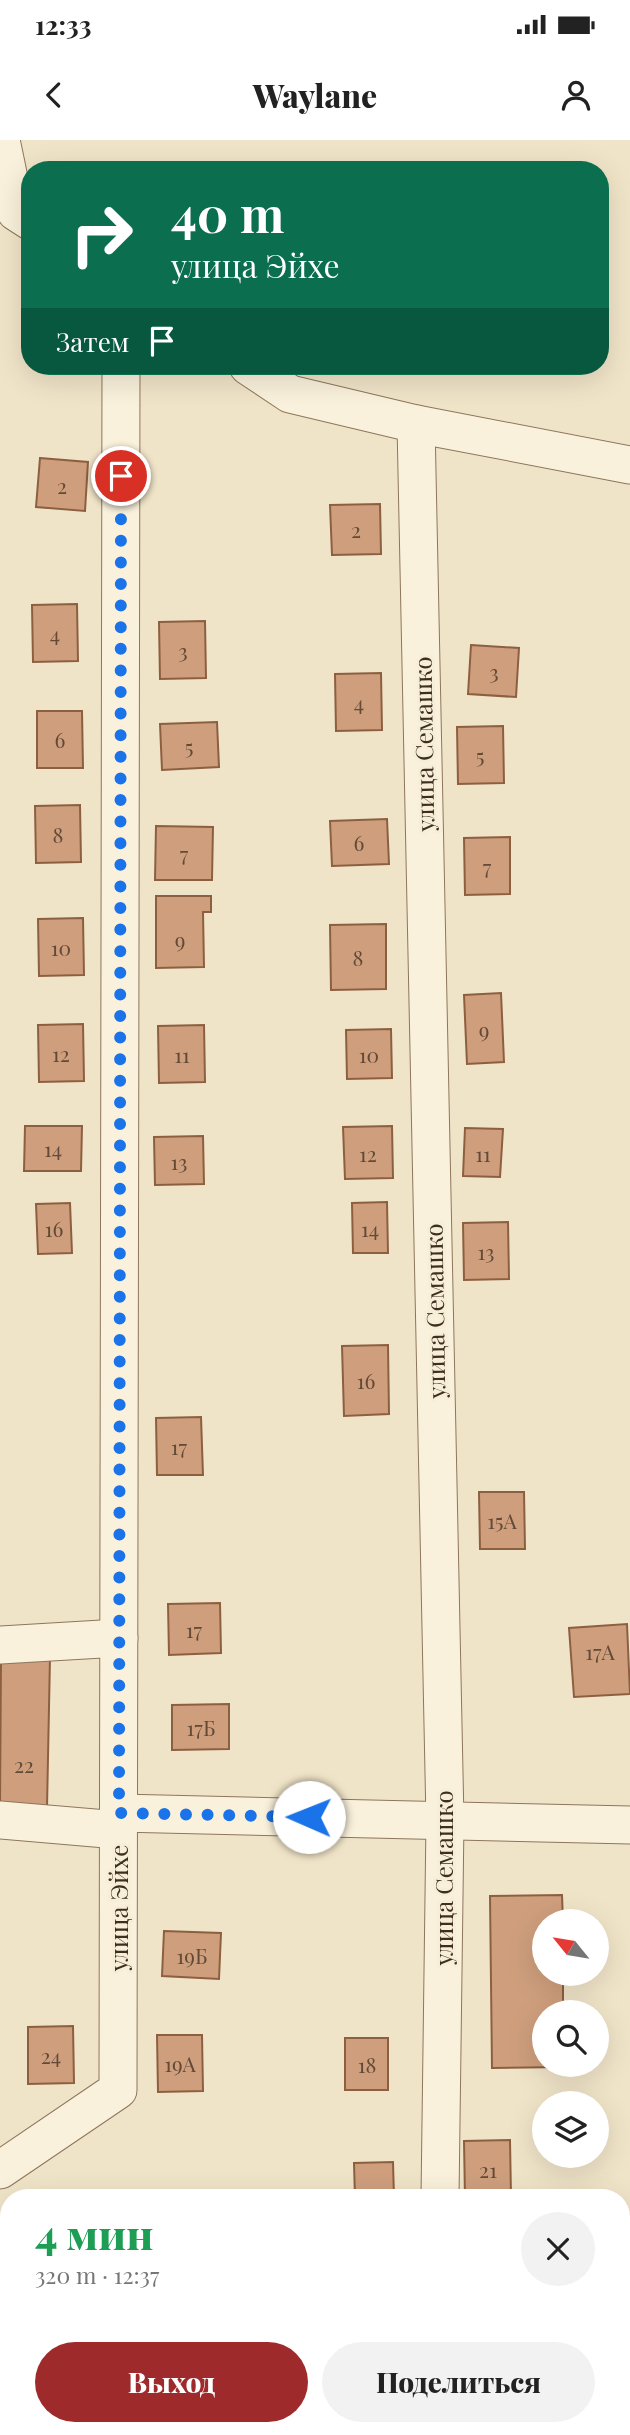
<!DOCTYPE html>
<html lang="ru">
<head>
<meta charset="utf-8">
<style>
  body { margin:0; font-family:"Playfair Display",serif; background:#f2f2f2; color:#222; height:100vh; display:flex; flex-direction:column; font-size:26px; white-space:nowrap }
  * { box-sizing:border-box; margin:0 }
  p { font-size:23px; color:#767676 }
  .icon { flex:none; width:38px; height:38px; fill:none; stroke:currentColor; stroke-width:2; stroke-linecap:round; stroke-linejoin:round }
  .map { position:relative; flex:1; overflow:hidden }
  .panel { position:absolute; left:0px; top:2049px; width:630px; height:247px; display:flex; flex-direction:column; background:#fff; border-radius:28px 28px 0 0; box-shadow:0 7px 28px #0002 }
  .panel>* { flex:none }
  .banner { position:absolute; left:21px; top:21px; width:588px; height:214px; border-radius:28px; box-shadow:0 7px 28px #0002; background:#0b6e4f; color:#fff; overflow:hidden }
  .needle { width:46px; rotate:300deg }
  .buttons { position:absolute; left:532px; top:1769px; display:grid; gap:14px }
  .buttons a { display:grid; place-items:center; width:77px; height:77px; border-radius:50%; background:#fff; box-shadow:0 7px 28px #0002; font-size:35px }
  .pin { position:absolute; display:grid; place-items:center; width:60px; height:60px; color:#fff; margin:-30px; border:4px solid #fff; border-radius:50%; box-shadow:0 2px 7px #0007 }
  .me { position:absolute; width:77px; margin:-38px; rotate:271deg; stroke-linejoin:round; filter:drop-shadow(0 0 5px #0008) }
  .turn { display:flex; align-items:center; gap:24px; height:147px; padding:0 35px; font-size:32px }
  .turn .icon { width:91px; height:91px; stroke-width:2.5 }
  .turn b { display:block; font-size:49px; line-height:60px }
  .then { display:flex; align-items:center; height:66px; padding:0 35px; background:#0003; gap:14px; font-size:26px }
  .round { display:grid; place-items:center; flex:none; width:74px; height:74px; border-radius:37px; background:#f2f2f2 }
  .head { display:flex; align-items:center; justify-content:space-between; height:119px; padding:0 35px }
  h1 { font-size:42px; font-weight:800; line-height:52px; color:#1e9e55 }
  .action { display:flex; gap:14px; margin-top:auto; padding:14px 35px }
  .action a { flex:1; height:80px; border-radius:42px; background:#9e2a2b; color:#fff; font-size:28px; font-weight:800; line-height:80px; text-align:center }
  .action a+a { background:#f2f2f2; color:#222 }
  .status { display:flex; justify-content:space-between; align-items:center; height:49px; padding:0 35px; background:#fff; direction:ltr }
  .status svg { height:19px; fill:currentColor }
  header { display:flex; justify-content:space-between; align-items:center; height:91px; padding:0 35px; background:#fff; font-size:32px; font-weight:800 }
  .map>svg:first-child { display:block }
  .building { fill:#cf9f7d; stroke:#8d5f41; stroke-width:2 }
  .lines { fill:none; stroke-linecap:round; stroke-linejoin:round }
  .minor-casing { stroke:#8d765c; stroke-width:39 }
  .minor { stroke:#faf1dc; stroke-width:37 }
  .route { stroke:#1a73e8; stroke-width:12; stroke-dasharray:0 21.6 }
  .labels { text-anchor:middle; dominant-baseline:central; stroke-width:6; stroke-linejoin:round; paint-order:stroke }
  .number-label { font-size:21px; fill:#624a37 }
  .street-label { font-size:24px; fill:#3d2e20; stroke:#f7eed8 }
</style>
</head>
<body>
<div class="status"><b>12:33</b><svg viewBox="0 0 49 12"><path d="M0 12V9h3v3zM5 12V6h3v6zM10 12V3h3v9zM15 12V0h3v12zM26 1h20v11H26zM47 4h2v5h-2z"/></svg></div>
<header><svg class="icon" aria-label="back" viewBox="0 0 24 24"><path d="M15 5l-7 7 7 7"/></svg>Waylane<svg class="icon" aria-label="person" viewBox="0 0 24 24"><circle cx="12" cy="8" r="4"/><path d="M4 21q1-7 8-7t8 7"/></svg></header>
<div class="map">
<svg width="630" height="2295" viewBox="0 0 630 2295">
  <rect width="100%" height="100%" fill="#f0e4c8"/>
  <g class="building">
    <polygon points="40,318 88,322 85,371 36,367"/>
    <polygon points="380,364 381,414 332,415 330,365"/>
    <polygon points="77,464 78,521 33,522 32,465"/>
    <polygon points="205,481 206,538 160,539 159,482"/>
    <polygon points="471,505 519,508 516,557 468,554"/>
    <polygon points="381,533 382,590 336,591 335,534"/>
    <polygon points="37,571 82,571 83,628 37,628"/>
    <polygon points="217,582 219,627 162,630 160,584"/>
    <polygon points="503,586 504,643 458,644 457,587"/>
    <polygon points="80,665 81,722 36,723 35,666"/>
    <polygon points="387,679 389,724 332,726 330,681"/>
    <polygon points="156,686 213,687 212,740 155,740"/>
    <polygon points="510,697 510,754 465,755 464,698"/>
    <polygon points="156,756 211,756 211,772 203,772 204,827 156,828"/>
    <polygon points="83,778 84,835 39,836 38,779"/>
    <polygon points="386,784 386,849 331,850 330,785"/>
    <polygon points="501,853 504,922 467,924 464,855"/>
    <polygon points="83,884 84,941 39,942 38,885"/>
    <polygon points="204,885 205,942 159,943 158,886"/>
    <polygon points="391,889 392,938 347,939 346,890"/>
    <polygon points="25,986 82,986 81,1031 24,1031"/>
    <polygon points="392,986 393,1038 345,1039 343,987"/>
    <polygon points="465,988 503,989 500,1037 463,1036"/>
    <polygon points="203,996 204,1044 155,1045 154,997"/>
    <polygon points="387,1062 388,1113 353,1113 352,1063"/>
    <polygon points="70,1063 72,1113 38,1114 36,1064"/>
    <polygon points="508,1082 509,1139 464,1140 463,1083"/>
    <polygon points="388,1205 389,1274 344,1276 342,1206"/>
    <polygon points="201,1277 203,1335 157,1335 156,1278"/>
    <polygon points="479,1352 524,1352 525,1409 480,1409"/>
    <polygon points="220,1463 221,1513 169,1515 168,1464"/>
    <polygon points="627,1484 630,1554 574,1557 569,1488"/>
    <polygon points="1,1517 50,1517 47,1668 0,1667"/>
    <polygon points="229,1564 229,1609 172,1610 172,1565"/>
    <polygon points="562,1755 563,1782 544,1782 544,1834 563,1834 563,1872 544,1872 544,1925 564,1925 564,1927 492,1928 490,1756"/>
    <polygon points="164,1791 221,1793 219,1839 162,1836"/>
    <polygon points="73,1886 74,1943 28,1944 28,1887"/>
    <polygon points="157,1895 202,1895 203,1951 158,1952"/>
    <rect x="345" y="1898" width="43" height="52"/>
    <polygon points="510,2000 511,2057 465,2058 464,2001"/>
    <polygon points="393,2022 394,2058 355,2058 354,2023"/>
  </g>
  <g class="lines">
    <g class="minor-casing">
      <g id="minor">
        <polyline points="1,0 16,72 30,81"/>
        <polyline points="248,226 290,254 416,284 630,325"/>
        <polyline points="416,284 445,1681 440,2058"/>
        <polyline points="0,1505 119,1498"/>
        <polyline points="119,1673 630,1685"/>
        <polyline points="0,1680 118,1690"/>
        <polyline points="0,2030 118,1950 121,226"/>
        <polyline points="437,2295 438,2287"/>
      </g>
    </g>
    <use href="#minor" class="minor"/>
  </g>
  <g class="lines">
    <polyline class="route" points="121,336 119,1673 309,1677"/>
  </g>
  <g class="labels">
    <g class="number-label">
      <text x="62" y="345">2</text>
      <text x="356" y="389">2</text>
      <text x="55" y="493">4</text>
      <text x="183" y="510">3</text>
      <text x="494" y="531">3</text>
      <text x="359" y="562">4</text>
      <text x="60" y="599">6</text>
      <text x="189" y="606">5</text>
      <text x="480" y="615">5</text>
      <text x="58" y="694">8</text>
      <text x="359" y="702">6</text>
      <text x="184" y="713">7</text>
      <text x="487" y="726">7</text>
      <text x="180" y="799">9</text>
      <text x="61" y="807">10</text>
      <text x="358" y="817">8</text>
      <text x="484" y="889">9</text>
      <text x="61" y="913">12</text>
      <text x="182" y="914">11</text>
      <text x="369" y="914">10</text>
      <text x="53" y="1008">14</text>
      <text x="368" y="1013">12</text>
      <text x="483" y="1013">11</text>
      <text x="179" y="1021">13</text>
      <text x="54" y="1088">16</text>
      <text x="370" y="1088">14</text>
      <text x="486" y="1111">13</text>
      <text x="366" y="1240">16</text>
      <text x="179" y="1306">17</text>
      <text x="502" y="1380">15А</text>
      <text x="194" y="1489">17</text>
      <text x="600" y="1511">17А</text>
      <text x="201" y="1587">17Б</text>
      <text x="24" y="1624">22</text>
      <text x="192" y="1815">19Б</text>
      <text x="51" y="1915">24</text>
      <text x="180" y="1923">19А</text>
      <text x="367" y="1924">18</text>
      <text x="488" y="2029">21</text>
    </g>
    <g class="street-label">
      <text transform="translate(423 604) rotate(-91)">улица Семашко</text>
      <text transform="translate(434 1171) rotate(-91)">улица Семашко</text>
      <text transform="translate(443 1738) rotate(-90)">улица Семашко</text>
      <text transform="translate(118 1768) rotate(-90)">улица Эйхе</text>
    </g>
  </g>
</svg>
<div class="buttons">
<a><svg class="needle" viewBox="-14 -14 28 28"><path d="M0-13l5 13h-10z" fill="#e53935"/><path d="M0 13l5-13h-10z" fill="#767676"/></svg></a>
<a><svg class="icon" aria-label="search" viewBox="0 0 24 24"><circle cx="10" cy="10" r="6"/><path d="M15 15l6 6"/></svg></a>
<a><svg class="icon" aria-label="layers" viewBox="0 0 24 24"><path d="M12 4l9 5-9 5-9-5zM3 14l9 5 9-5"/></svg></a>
</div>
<div class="pin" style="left:121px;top:336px;background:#d93025"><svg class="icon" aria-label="arrive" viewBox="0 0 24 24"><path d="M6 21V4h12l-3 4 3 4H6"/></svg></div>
<svg class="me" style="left:309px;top:1677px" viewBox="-20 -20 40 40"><circle r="19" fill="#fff"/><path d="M0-13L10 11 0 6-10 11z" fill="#1a73e8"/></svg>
<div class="banner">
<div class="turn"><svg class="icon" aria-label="right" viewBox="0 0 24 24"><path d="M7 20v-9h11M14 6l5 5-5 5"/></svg><div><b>40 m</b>улица Эйхе</div></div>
<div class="then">Затем<svg class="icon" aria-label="arrive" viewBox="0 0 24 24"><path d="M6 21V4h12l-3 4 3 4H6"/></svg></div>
</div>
<section class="panel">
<div class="head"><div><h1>4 мин</h1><p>320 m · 12:37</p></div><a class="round"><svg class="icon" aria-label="close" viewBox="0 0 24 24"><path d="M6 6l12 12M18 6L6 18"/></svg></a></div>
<div class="action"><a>Выход</a><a>Поделиться</a></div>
</section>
</div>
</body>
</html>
